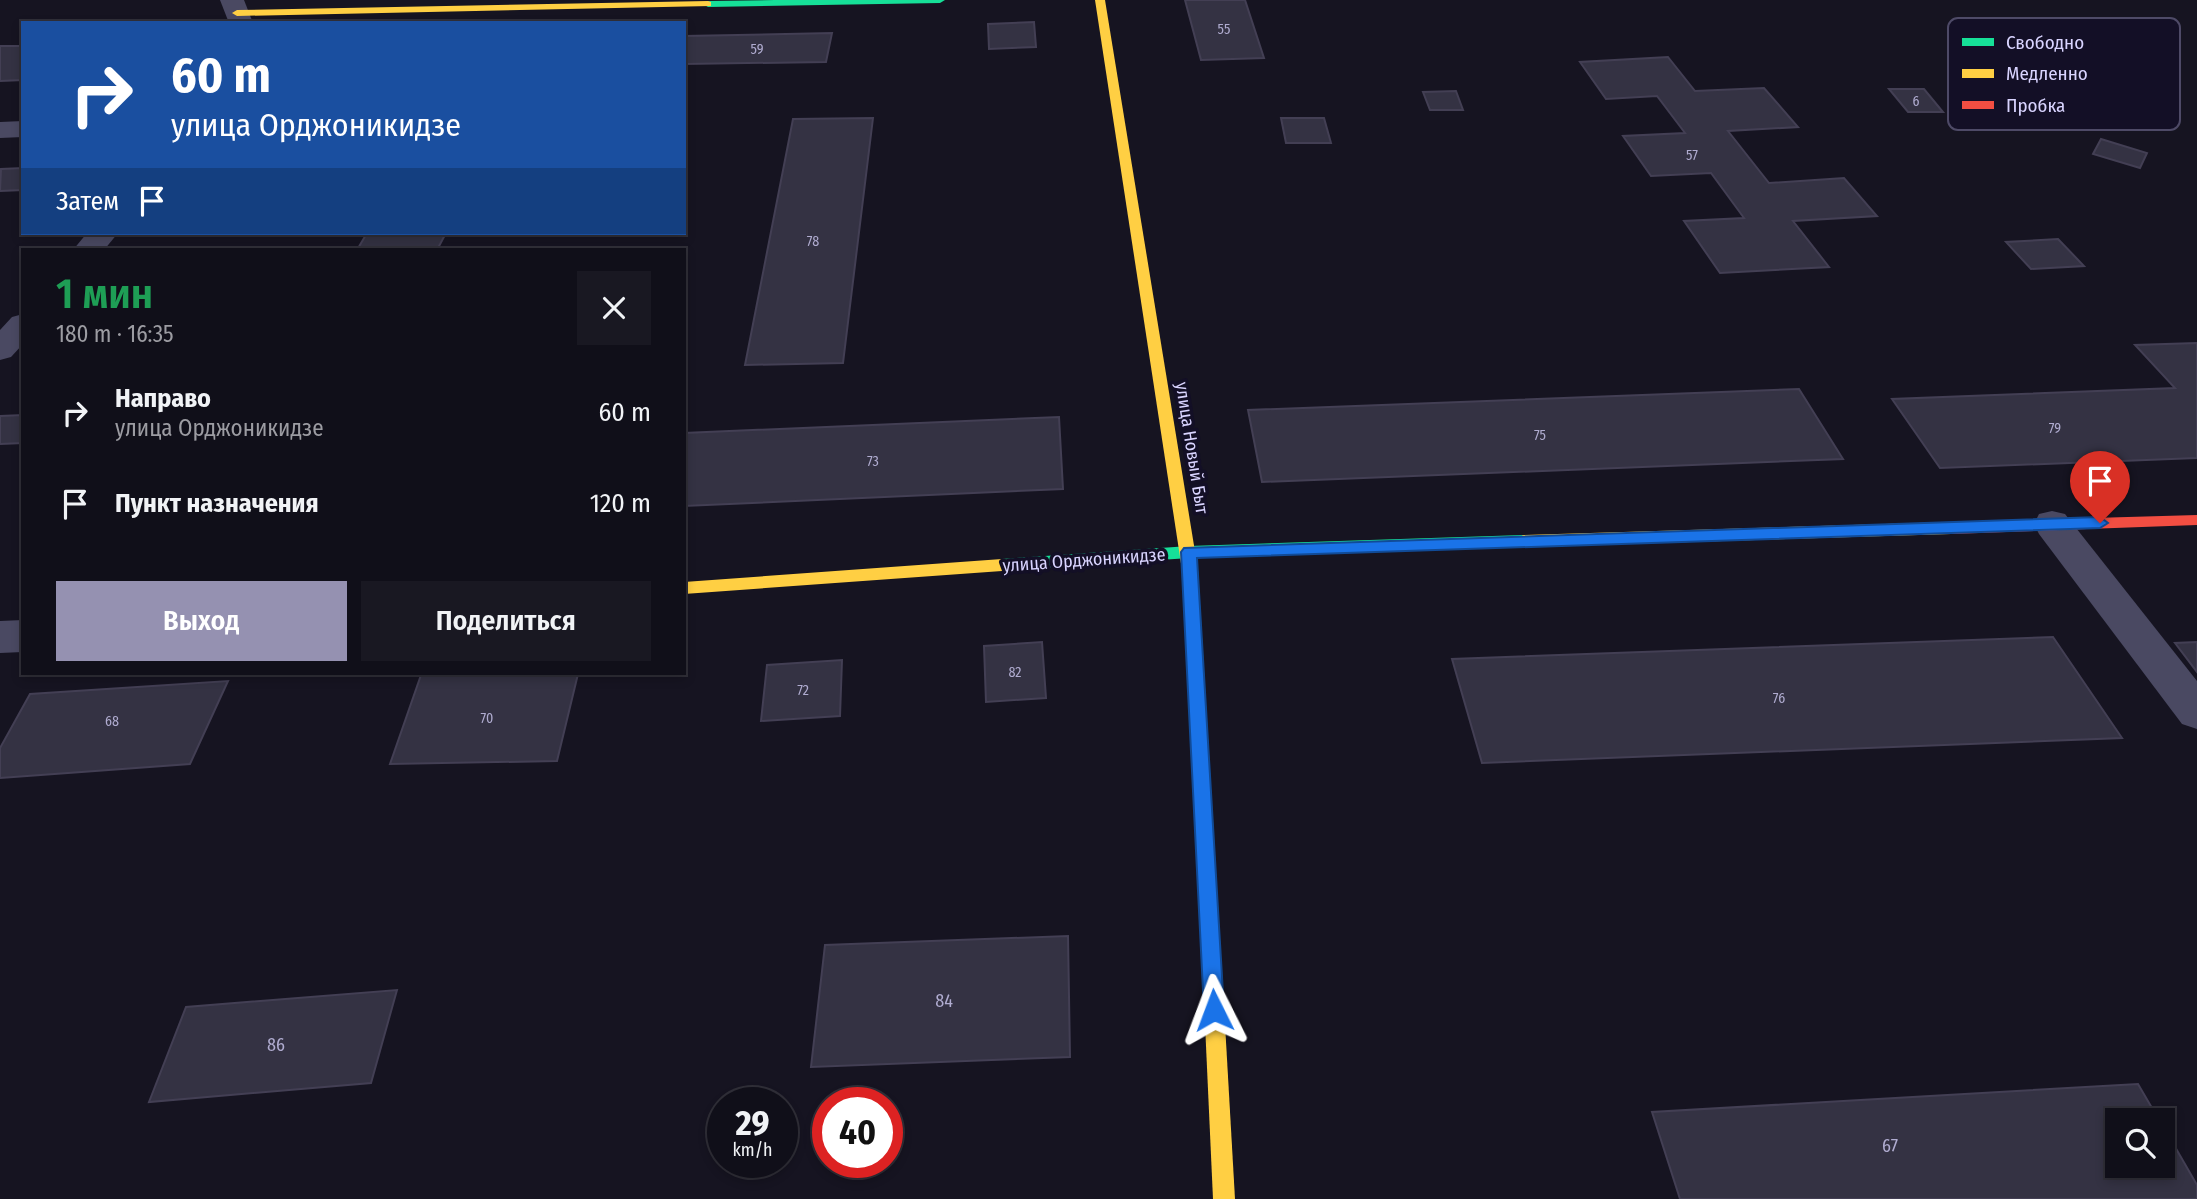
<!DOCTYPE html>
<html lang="ru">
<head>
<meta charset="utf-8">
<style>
  body { margin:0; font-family:"Fira Sans Condensed",sans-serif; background:#191822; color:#f1f3f6; height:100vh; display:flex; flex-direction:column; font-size:26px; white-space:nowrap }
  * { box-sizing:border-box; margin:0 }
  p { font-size:23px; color:#9c9ca2 }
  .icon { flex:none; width:38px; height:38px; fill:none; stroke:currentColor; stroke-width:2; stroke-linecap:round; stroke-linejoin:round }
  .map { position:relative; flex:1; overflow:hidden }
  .details { position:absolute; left:21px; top:248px; width:665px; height:427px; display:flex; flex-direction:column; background:#100f19; border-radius:0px; box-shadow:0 4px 10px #0003,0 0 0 2px #302f38 }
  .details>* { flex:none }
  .guide { position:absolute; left:21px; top:21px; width:665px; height:214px; border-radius:0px; box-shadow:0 4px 10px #0003,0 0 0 2px #302f38; background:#1a4fa0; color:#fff; overflow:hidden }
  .tools { position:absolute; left:2105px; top:1108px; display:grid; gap:14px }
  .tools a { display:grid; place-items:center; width:70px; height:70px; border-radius:0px; background:#100f19; box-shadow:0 4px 10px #0003,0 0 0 2px #302f38; font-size:35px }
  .speed { position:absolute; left:707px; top:1087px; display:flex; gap:14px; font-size:35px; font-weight:700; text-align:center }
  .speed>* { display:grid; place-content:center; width:91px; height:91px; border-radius:50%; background:#100f19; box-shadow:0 4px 10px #0003,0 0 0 2px #302f38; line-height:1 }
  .speed small { font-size:18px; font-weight:400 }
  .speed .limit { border:10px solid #d22; background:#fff; color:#111 }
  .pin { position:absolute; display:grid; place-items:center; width:60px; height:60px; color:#fff; margin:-72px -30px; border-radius:50% 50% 50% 0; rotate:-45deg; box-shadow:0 0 7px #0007 }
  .pin .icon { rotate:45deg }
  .me { position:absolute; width:77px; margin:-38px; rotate:357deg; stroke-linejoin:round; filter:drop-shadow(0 0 5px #0008) }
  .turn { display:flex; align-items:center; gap:24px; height:147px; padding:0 35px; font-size:32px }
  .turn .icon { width:91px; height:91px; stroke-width:2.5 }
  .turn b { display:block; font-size:49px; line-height:60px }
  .then { display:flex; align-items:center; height:66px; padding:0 35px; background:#0003; gap:14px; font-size:26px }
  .round { display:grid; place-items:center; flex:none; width:74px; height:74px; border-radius:0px; background:#191822 }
  .head { display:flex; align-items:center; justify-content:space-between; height:119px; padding:0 35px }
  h1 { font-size:42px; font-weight:600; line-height:52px; color:#1e9e55 }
  .cta { display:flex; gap:14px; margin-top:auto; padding:14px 35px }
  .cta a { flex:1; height:80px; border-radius:0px; background:#9591b1; color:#fff; font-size:28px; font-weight:600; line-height:80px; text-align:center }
  .cta a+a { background:#191822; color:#f1f3f6 }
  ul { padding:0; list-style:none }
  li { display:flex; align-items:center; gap:21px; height:91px; padding:0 35px }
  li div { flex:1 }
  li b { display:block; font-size:26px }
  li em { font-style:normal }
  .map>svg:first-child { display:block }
  .building { fill:#343243; stroke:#433f54; stroke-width:2 }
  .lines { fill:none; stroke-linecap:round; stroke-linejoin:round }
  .street { fill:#4a4962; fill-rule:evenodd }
  .fast { fill:#16e098; fill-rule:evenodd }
  .slow { fill:#ffcf43; fill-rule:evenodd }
  .jam { fill:#f24e42; fill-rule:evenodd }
  .route { fill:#1a73e8; stroke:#114b97; stroke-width:2 }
  .labels { text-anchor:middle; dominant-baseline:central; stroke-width:7; stroke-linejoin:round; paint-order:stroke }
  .number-label { font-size:14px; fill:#b0acd0 }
  .street-label { font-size:18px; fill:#d9d4ff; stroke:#130f26 }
  .near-number-label { font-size:18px; fill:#b0acd0 }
  .key { fill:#130f26; stroke:#4e4a67; stroke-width:2 }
  .key-label { font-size:19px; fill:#d9d4ff }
</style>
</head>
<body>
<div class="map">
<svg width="2197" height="1199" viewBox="0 0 2197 1199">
  <rect width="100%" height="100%" fill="#161421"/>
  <g class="building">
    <polygon points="1185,0 1245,0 1264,58 1201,60"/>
    <polygon points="1034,22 1036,47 989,49 988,24"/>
    <polygon points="832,33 826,62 684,64 684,36"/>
    <polygon points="0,46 23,46 23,80 0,81"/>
    <polygon points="1668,57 1695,91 1764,88 1798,127 1728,131 1769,183 1844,178 1877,216 1793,221 1829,267 1720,273 1684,221 1744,218 1711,173 1651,176 1623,136 1685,133 1657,96 1606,99 1580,62"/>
    <polygon points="1889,89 1924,89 1943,112 1908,112"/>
    <polygon points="1456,91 1463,110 1430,110 1423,92"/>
    <polygon points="873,118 843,363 745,365 793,119"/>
    <polygon points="1281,118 1324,118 1331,143 1286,143"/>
    <polygon points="2101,139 2147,153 2140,168 2093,154"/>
    <polygon points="23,168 23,190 0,191 1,169"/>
    <polygon points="367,233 446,233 437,250 357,250"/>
    <polygon points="2058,239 2084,266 2031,269 2006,242"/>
    <polygon points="2197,343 2197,458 1940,468 1892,399 2175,388 2135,345"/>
    <polygon points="1799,389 1843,459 1262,482 1248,410"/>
    <polygon points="23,415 23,443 0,444 0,416"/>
    <polygon points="1059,417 1063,489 684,506 684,433"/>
    <polygon points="2053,637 2122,738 1482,763 1452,659"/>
    <polygon points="1042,642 1046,698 986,702 984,646"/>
    <polygon points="2197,642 2197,672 2175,643"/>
    <polygon points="842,660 840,716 761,721 767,665"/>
    <polygon points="447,674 578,674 557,761 390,764 421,675"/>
    <polygon points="228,681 190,764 0,778 0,748 30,694"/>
    <polygon points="1068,936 1070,1057 811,1067 825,945"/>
    <polygon points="397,990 371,1083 149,1102 186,1007"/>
    <polygon points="2138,1084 2159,1120 2118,1120 2118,1166 2163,1166 2163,1126 2197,1185 2197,1199 1680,1199 1652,1112"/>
  </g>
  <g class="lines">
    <g class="street">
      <polygon points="220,0 244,0 253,23 229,23"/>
      <polygon points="23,121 23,137 0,138 0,122"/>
      <polygon points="87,233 118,233 104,250 73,250"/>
      <polygon points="23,314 23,344 11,357 0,360 0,330 12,317"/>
      <polygon points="2052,511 2065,514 2197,681 2197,729 2182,724 2039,534 2034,524 2039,514"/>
      <polygon points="23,620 23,652 0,653 0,621"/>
    </g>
    <g class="fast">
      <polygon points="775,0 945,0 940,3 708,7 703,4 708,1"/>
      <polygon points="1523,535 1531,541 1523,547 1189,558 1002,571 994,565 1002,559 1189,546"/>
      <polygon points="1190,564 1198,570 1225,1024 1222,1031 1215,1034 1208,1031 1205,1024 1182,570"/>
    </g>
    <g class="slow">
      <polygon points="1095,0 1105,0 1198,570 1190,576 1182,570"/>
      <polygon points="708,1 711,2 711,6 237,16 232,13 237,10"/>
      <polygon points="1951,522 1958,528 1951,534 1523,547 1515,541 1523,535"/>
      <polygon points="1002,559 1010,565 1002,571 684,594 684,582"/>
      <polygon points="1215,1014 1222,1017 1225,1024 1235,1199 1213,1199 1205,1024 1208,1017"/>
    </g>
    <polygon class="jam" points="2197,515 2197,525 1951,534 1944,528 1951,522"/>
  </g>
  <polygon class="route" points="2100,517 2108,523 2100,528 1197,558 1224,1010 1221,1018 1214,1020 1207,1018 1204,1010 1181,552 1184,548"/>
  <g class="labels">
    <g class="number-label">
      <text x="1224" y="29">55</text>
      <text x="757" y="49">59</text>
      <text x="1916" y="101">6</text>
      <text x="1692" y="155">57</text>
      <text x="813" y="241">78</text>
      <text x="2055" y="428">79</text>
      <text x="1540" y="435">75</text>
      <text x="873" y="461">73</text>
      <text x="1015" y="672">82</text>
      <text x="803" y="690">72</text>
      <text x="1779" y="698">76</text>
      <text x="487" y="718">70</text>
      <text x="112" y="721">68</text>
    </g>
    <g class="street-label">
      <text transform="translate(1192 448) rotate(81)">улица Новый Быт</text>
      <text transform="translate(1084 560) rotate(-4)">улица Орджоникидзе</text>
    </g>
    <g class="near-number-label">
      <text x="944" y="1001">84</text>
      <text x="276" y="1045">86</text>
      <text x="1890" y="1146">67</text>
    </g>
  </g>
  <rect x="1948" y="18" width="232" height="112" rx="10" class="key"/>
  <rect x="1962" y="38" width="32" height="8" fill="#16e098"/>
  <rect x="1962" y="69" width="32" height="9" fill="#ffcf43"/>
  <rect x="1962" y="101" width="32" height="8" fill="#f24e42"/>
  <g class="key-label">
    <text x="2006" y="49">Свободно</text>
    <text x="2006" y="80">Медленно</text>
    <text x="2006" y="112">Пробка</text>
  </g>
</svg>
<div class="tools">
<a><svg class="icon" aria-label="search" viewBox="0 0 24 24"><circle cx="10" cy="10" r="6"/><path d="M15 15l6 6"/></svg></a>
</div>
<div class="speed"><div>29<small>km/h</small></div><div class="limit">40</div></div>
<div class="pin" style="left:2100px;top:523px;background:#d93025"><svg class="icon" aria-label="arrive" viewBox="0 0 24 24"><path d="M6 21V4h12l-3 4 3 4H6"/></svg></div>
<svg class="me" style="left:1214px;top:1010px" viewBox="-20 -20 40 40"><path d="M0-17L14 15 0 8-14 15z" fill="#1a73e8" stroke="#fff" stroke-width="4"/></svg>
<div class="guide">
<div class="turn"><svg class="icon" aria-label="right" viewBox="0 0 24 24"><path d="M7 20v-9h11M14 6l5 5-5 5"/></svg><div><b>60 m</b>улица Орджоникидзе</div></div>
<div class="then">Затем<svg class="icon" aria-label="arrive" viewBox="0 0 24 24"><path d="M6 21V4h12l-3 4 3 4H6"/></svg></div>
</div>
<section class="details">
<div class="head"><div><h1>1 мин</h1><p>180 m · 16:35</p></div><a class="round"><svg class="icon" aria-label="close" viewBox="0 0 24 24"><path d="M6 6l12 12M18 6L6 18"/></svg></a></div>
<ul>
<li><svg class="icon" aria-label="right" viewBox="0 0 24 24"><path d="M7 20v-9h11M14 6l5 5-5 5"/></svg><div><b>Направо</b><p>улица Орджоникидзе</p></div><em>60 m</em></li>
<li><svg class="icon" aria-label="arrive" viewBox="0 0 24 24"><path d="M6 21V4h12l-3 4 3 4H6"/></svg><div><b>Пункт назначения</b></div><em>120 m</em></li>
</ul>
<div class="cta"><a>Выход</a><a>Поделиться</a></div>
</section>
</div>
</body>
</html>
